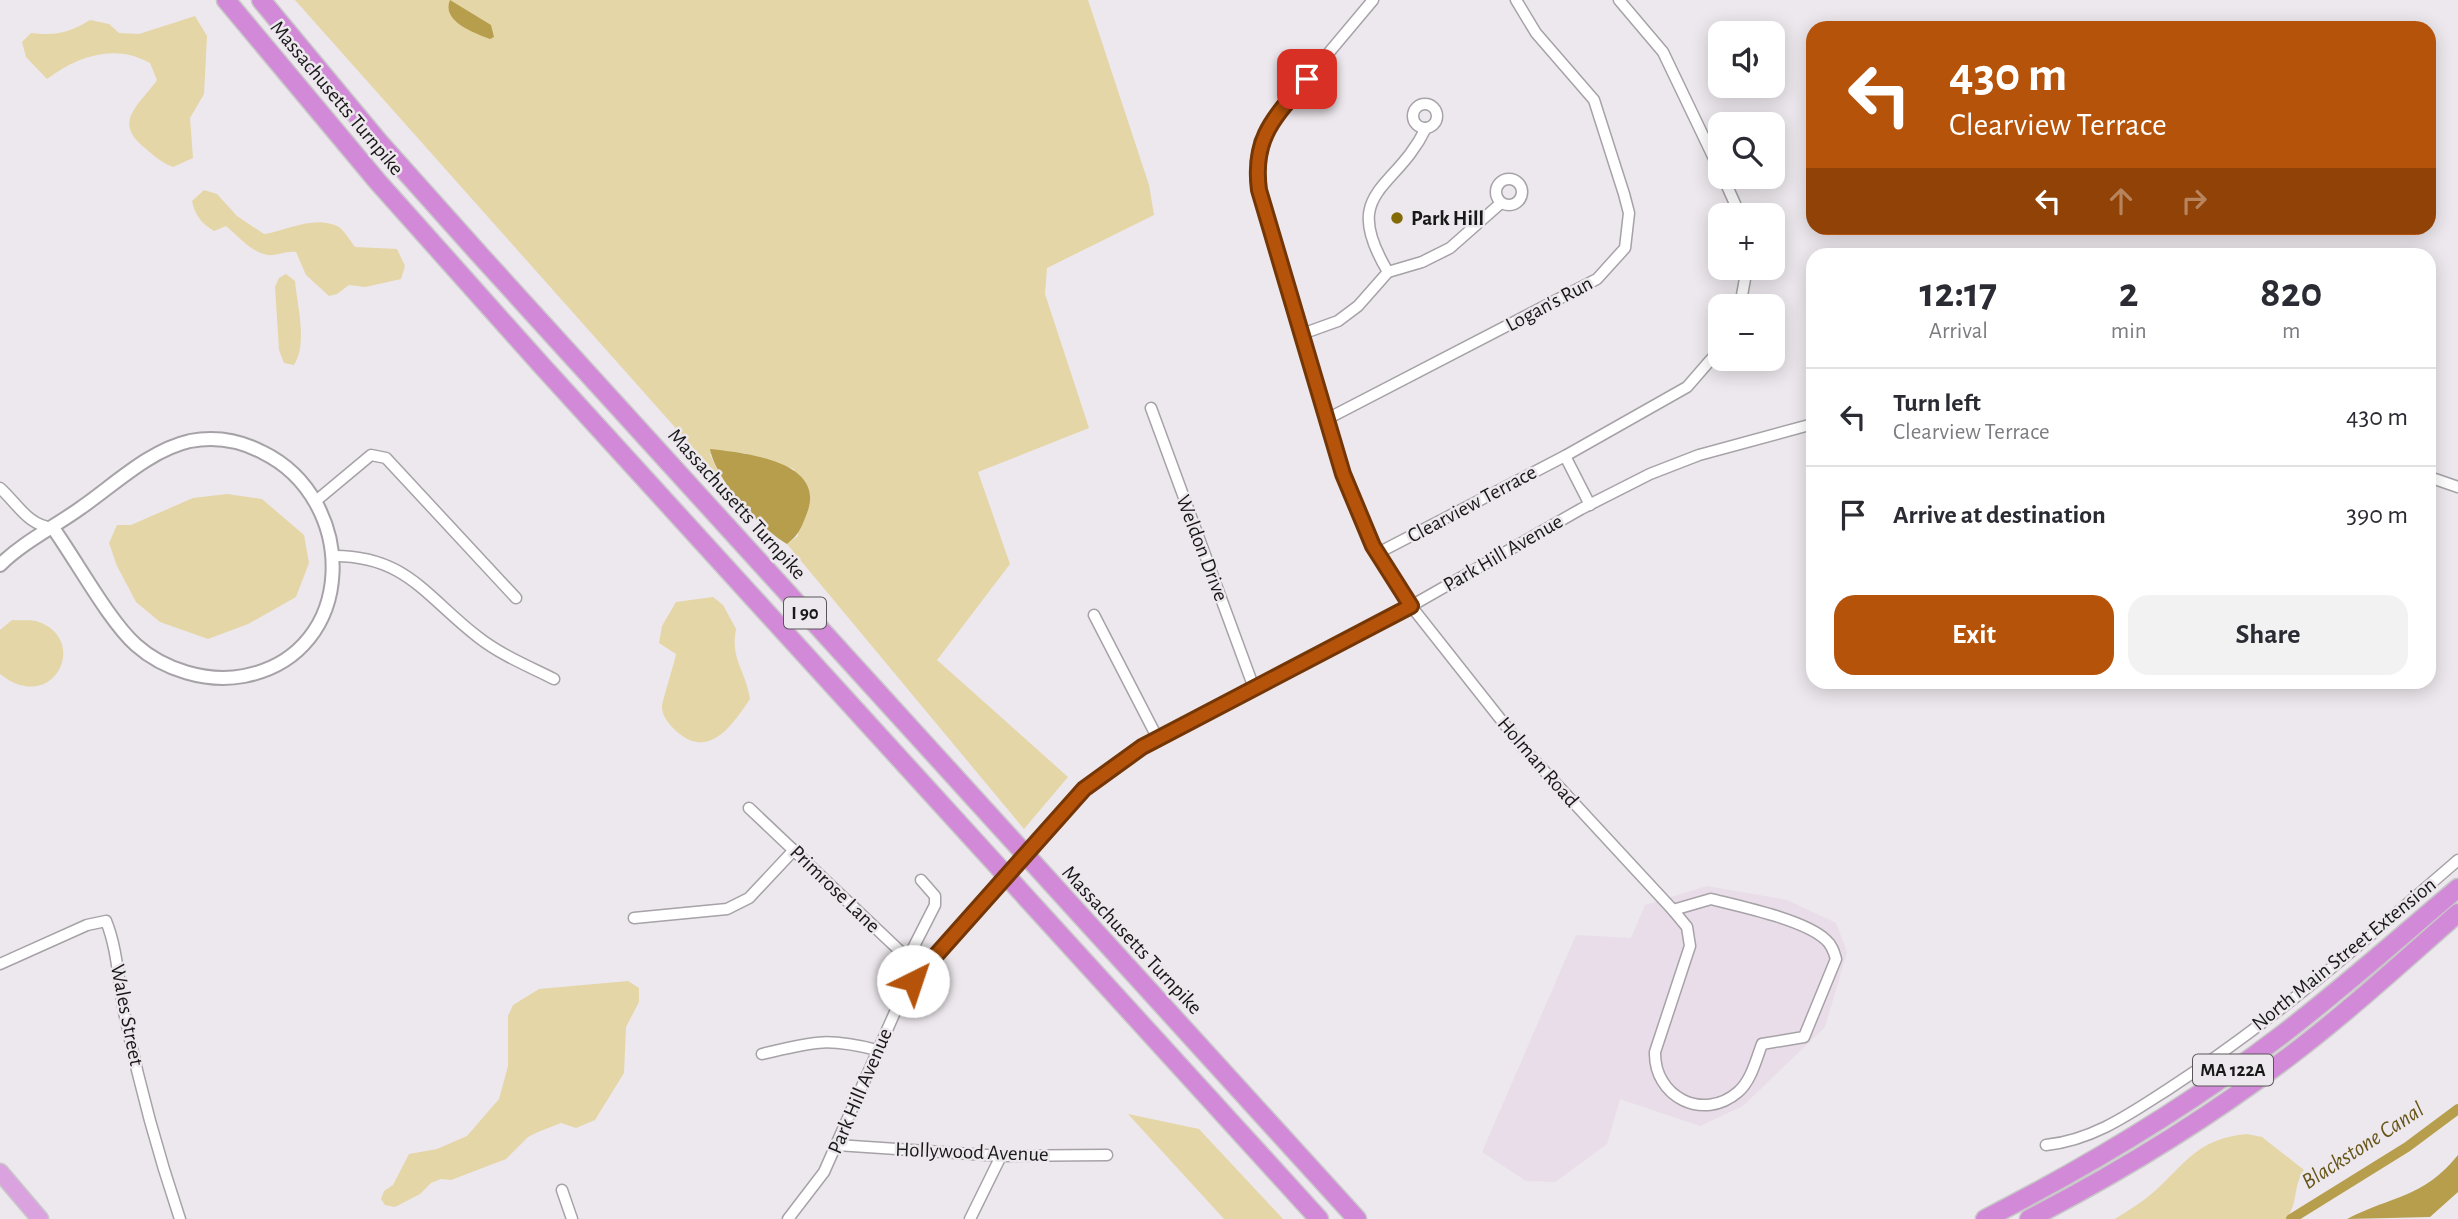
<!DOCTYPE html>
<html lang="en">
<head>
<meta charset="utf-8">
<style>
  body { margin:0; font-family:"Alegreya Sans",sans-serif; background:#f2f2f3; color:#2b2b33; height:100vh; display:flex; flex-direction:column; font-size:26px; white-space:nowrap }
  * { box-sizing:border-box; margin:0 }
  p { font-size:23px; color:#7c7c81 }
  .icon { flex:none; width:38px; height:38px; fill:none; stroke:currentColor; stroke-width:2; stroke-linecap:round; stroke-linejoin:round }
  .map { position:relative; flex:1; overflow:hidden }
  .sheet { position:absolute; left:1806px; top:248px; width:630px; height:441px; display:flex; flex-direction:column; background:#fff; border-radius:21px; box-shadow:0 4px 18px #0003 }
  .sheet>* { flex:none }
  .guide { position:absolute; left:1806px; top:21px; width:630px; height:214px; border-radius:21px; box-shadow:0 4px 18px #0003; background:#b45309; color:#fff; overflow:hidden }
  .tools { position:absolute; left:1708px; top:21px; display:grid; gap:14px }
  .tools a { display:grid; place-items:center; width:77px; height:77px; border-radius:14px; background:#fff; box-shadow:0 4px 18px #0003; font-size:35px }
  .pin { position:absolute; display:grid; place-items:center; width:60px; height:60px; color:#fff; margin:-30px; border-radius:14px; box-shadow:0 4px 10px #0006 }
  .me { position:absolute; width:77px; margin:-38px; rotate:41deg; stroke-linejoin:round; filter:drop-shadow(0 0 5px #0008) }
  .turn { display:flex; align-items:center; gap:24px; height:147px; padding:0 28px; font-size:32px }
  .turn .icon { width:91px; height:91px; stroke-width:2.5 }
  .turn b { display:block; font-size:49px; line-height:60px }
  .lanes { display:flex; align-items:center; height:66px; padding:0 28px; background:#0003; justify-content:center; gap:35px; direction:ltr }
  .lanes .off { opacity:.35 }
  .eta { display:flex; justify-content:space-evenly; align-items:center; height:119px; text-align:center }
  .eta b { font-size:42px; font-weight:700; line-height:49px }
  .primary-button { display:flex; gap:14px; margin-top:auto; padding:14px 28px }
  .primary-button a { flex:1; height:80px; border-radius:21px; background:#b45309; color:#fff; font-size:28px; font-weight:700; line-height:80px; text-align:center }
  .primary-button a+a { background:#f2f2f3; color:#2b2b33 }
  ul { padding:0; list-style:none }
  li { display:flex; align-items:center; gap:21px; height:98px; padding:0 28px; border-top:2px solid #e1e1e2 }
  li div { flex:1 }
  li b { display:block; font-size:26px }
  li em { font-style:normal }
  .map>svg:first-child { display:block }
  .built { fill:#e8dde8 }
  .green { fill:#e4d6a7 }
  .water { fill:#b69e4d }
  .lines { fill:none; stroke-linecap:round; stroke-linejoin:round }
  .canal { stroke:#b69e4d; stroke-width:10 }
  .minor-casing { stroke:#a6a2a7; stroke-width:13 }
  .tertiary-casing { stroke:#a6a2a7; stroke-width:16 }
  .trunk-casing { stroke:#c8c8c8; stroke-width:19 }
  .motorway-casing { stroke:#c8c8c8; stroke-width:21 }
  .minor { stroke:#fff; stroke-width:10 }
  .tertiary { stroke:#fff; stroke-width:12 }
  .trunk { stroke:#dba2e0; stroke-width:16 }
  .motorway { stroke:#d28ad8; stroke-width:18 }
  .minor-bridge-casing { stroke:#a6a2a7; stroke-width:13; stroke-linecap:butt }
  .minor-bridge { stroke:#fff; stroke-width:10 }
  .route-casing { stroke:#753606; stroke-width:18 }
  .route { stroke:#b45309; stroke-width:12 }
  .poi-dot { fill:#826a04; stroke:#ede8ed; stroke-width:2.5 }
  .labels { text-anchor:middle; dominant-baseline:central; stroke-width:5; stroke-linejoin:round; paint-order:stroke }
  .shield { fill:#ede8ed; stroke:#595659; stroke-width:2 }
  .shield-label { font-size:19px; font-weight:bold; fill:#191819 }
  .street-label { font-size:21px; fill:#191819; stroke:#ede8ed }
  .poi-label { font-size:21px; font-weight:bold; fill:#191819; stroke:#ede8ed; text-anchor:start }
  .water-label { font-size:23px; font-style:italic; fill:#675618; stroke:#ede8ed }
</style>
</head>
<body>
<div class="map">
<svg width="2458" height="1219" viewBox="0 0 2458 1219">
  <rect width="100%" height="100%" fill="#ede8ed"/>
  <polygon class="built" points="1707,886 1787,900 1836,923 1847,952 1825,1027 1743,1106 1700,1126 1620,1099 1607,1144 1555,1182 1526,1181 1482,1152 1576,935 1631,938 1645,905"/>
  <g class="green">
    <polygon points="295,0 1088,0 1149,185 1154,215 1047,268 1045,294 1089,428 978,472 1010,564 937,660 1068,777 1024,829 787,544 798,536 794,469 744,453 710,454 721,479"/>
    <path d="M195 16 207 36 204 94 190 118 193 158 173 167C162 163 154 156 145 148 112 121 139 106 157 80L150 63C115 43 77 56 47 79L26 57 22 42 31 33C55 36 69 33 90 20L109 24 119 33 139 34Z"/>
    <path d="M204 190 217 194 237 216 264 234C286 231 313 215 337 226 344 229 350 241 355 247L397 249 405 266 401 279 365 287 349 285 337 294 329 296 306 275 296 252C285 251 277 256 268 255 252 253 237 235 226 226L214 231C201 223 195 215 192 201Z"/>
    <path d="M286 274 295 281C297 305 308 344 294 365L284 363 279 350 275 287 279 278Z"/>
    <polygon points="227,494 262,499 304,535 309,563 296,597 248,624 208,639 160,622 136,602 117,566 109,543 117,525 131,525 193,498"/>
    <path d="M713 597 723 605 736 629C730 659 746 671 750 699 731 727 708 761 675 730 669 724 662 716 662 707 662 701 674 665 676 654L659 643 662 626 676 602Z"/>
    <path d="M12 620C20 621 31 619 39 622 90 641 53 716 0 674V630Z"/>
    <polygon points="628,981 639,988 639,1002 626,1027 624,1073 595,1120 576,1128 561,1123 538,1132 528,1137 506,1159 451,1180 441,1179 431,1183 420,1194 395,1207 385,1205 381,1199 384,1191 393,1185 409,1154 437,1149 467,1136 499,1099 508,1066 508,1016 513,1005 539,989"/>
    <polygon points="1128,1114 1199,1129 1283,1219 1224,1219"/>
    <path d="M2247 1134 2262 1137 2304 1170C2293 1185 2298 1205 2286 1219H2115C2129 1210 2144 1201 2156 1190 2189 1159 2199 1139 2247 1134Z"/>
  </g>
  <g class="water">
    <path d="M450 0 491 25 494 37 490 39C474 33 441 21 450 0Z"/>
    <path d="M710 449C745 453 827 461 807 513 802 526 799 535 787 544 760 528 716 481 710 449Z"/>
    <path d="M2458 1155V1192L2430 1217 2347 1219C2393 1195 2422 1199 2458 1155Z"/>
  </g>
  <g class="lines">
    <polyline class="canal" points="2291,1219 2407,1147 2458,1109"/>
    <g class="minor-casing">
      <g id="minor">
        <polyline points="1373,0 1274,118 1260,141 1257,156 1259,190 1343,474 1373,546 1411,606 1524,749 1673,910"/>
        <polyline points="1619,0 1663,52 1720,171"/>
        <circle cx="1425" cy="116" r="12"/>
        <polyline points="1723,177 1740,215"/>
        <circle cx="1509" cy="192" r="13"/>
        <path d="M1388 272C1339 190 1395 192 1426 128"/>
        <polyline points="1740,306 1747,268"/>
        <polyline points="1302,334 1338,321 1358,306 1388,272 1422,262 1450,248 1501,203"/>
        <polyline points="1151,408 1254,688"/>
        <polyline points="1327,419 1597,279 1625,248 1629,213 1624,194 1594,100 1536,33 1516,0"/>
        <polyline points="1565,456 1687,387 1720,349"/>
        <polyline points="2429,477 2458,487"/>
        <path d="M0 488C18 504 27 525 53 528"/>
        <polyline points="317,500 371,455 386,458 516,598"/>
        <polyline points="1378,553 1565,456 1590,505"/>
        <path d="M332 556C406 555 426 597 478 637 501 655 528 666 554 679"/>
        <polyline points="1094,615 1158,739"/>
        <polyline points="749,808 921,971"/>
        <polyline points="1067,808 1088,786 1142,747 1411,606 1581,509 1650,474 1699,455 1813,424"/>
        <path d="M1711 899C1739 906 1806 920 1826 940 1832 945 1834 952 1836 959L1804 1037 1762 1044C1756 1060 1751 1081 1738 1092 1703 1122 1654 1097 1655 1052L1690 946 1687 927 1673 910Z"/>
        <polyline points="634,918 727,909 749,898 794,850"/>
        <polyline points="908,958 935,905 935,896 921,880"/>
        <path d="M0 964 87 925 106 921C119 953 118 988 126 1021 140 1088 158 1154 180 1219"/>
        <path d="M762 1054C813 1042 825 1037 877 1050"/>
        <polyline points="837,1145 1001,1156 1107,1155"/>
        <path d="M2046 1145C2094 1140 2131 1113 2170 1088 2273 1021 2366 940 2458 860"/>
        <polyline points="562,1190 572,1219"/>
        <polyline points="788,1219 824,1172 899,1003 915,978 962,926"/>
        <polyline points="970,1219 1001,1156"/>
      </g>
    </g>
    <g class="tertiary-casing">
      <path id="tertiary" d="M0 565C23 542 56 526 82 507 115 484 150 450 190 441 216 436 239 440 262 452 359 499 359 654 244 676 207 683 164 670 136 645 109 621 76 560 53 528"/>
    </g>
    <g class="trunk-casing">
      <polyline id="trunk" points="0,1172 40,1219"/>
    </g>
    <g class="motorway-casing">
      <g id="motorway">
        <polyline points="226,0 378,182 544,368 1319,1219"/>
        <polyline points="261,0 379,142 480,255 1357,1219"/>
        <path d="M1985 1219C2089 1166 2190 1105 2283 1034 2343 988 2400 937 2458 888"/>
        <path d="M2029 1219C2120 1172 2210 1117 2291 1055 2349 1011 2403 961 2458 913"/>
      </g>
    </g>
    <use href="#minor" class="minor"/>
    <use href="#tertiary" class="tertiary"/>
    <use href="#trunk" class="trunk"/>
    <use href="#motorway" class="motorway"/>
    <g class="minor-bridge-casing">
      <polyline id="minor-bridge" points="962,926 1067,808"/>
    </g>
    <use href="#minor-bridge" class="minor-bridge"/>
  </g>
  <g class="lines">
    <g class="route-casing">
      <path id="route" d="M913 981 1084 789 1142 747 1411 606 1373 546 1343 474 1259 190C1252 137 1275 117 1307 79"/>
    </g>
    <use href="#route" class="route"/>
  </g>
  <circle class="poi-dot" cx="1397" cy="218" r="7"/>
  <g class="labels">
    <g class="shield">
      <rect x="784" y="597.5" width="42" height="31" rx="5"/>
      <rect x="2193" y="1054.5" width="80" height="31" rx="5"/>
    </g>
    <g class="shield-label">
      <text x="805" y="613">I 90</text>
      <text x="2233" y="1070">MA 122A</text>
    </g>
    <g class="street-label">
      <text transform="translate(337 98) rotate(50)">Massachusetts Turnpike</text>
      <text transform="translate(1549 304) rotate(-28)">Logan's Run</text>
      <text transform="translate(737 504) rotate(48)">Massachusetts Turnpike</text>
      <text transform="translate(1472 504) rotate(-28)">Clearview Terrace</text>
      <text transform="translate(1202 548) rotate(69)">Weldon Drive</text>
      <text transform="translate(1503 553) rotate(-30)">Park Hill Avenue</text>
      <text transform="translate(1538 762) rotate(49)">Holman Road</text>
      <text transform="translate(835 889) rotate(44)">Primrose Lane</text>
      <text transform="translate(1132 940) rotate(47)">Massachusetts Turnpike</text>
      <text transform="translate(2344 954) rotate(-39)">North Main Street Extension</text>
      <text transform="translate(127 1015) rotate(79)">Wales Street</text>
      <text transform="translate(860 1091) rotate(-67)">Park Hill Avenue</text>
      <text transform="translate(972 1152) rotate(2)">Hollywood Avenue</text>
    </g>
    <g class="poi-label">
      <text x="1411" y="218">Park Hill</text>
    </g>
    <g class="water-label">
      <text transform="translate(2363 1146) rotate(-33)">Blackstone Canal</text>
    </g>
  </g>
</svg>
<div class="tools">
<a><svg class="icon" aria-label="sound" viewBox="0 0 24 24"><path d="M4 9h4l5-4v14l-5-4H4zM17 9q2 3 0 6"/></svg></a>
<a><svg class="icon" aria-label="search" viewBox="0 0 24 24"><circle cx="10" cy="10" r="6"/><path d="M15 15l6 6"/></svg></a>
<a>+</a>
<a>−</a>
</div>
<div class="pin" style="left:1307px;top:79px;background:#d93025"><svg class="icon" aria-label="arrive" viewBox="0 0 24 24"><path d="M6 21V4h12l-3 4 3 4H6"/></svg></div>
<svg class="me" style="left:913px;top:981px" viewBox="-20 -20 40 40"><circle r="19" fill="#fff"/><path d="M0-13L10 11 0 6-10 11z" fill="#b45309"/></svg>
<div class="guide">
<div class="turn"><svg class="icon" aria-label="left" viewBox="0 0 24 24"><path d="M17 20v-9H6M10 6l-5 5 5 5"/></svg><div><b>430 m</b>Clearview Terrace</div></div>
<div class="lanes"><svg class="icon" aria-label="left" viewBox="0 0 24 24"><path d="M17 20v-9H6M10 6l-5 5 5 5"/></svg><svg class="icon off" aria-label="ahead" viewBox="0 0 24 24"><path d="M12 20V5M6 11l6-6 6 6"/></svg><svg class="icon off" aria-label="right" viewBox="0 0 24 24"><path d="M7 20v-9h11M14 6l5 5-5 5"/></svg></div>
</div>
<section class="sheet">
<div class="eta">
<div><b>12:17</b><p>Arrival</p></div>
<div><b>2</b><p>min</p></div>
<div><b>820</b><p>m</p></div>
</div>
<ul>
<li><svg class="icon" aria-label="left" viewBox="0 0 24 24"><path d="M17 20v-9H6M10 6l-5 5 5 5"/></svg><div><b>Turn left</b><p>Clearview Terrace</p></div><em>430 m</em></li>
<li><svg class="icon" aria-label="arrive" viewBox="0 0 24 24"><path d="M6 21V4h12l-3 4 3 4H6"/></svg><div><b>Arrive at destination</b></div><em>390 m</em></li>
</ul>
<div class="primary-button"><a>Exit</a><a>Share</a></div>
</section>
</div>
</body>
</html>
